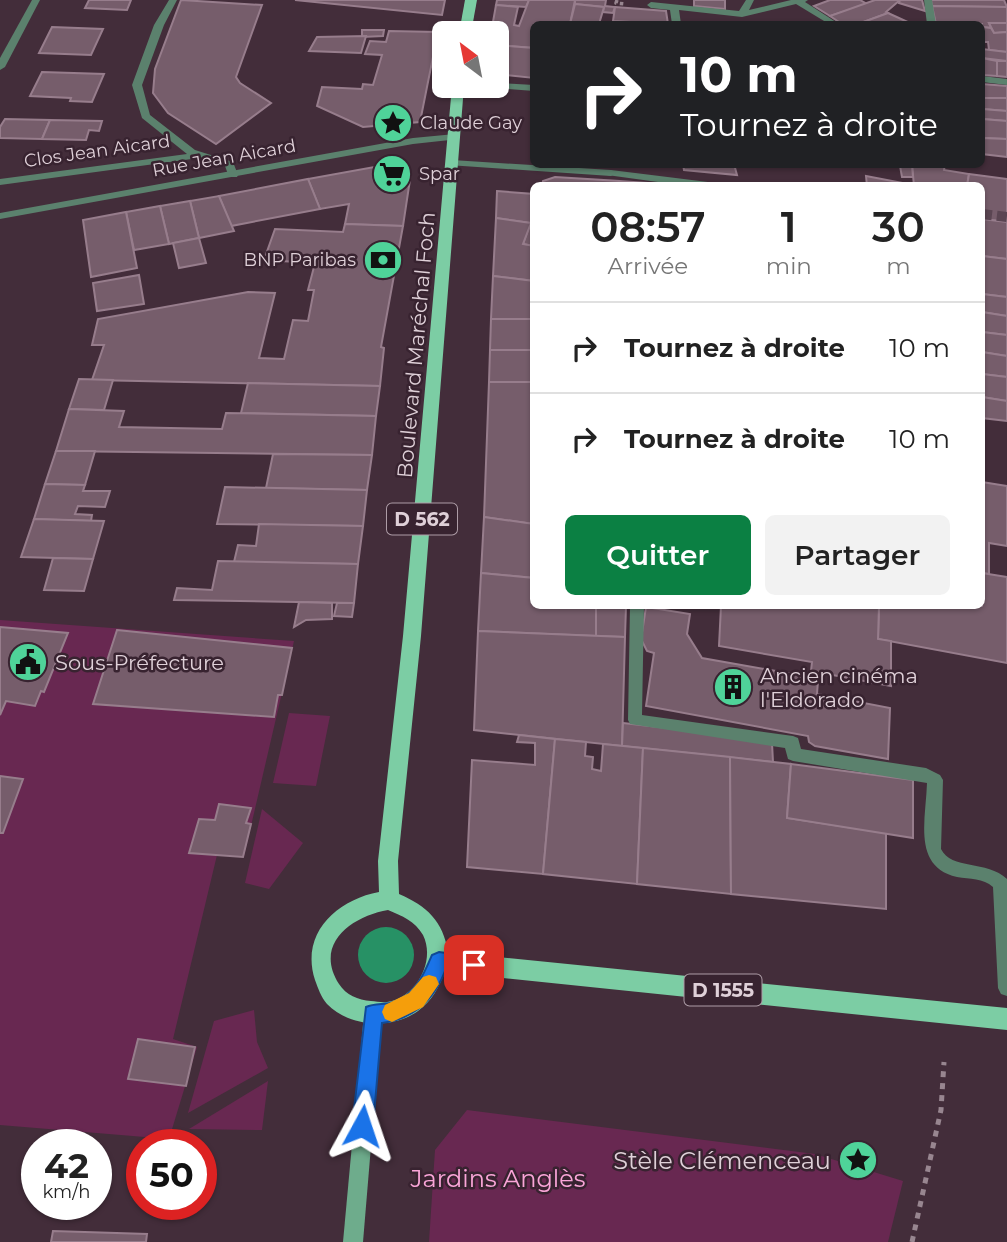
<!DOCTYPE html>
<html lang="fr">
<head>
<meta charset="utf-8">
<style>
  body { margin:0; font-family:Montserrat,sans-serif; background:#f2f2f2; color:#222; height:100vh; display:flex; flex-direction:column; font-size:26px; white-space:nowrap }
  * { box-sizing:border-box; margin:0 }
  p { font-size:23px; color:#767676 }
  .icon { flex:none; width:38px; height:38px; fill:none; stroke:currentColor; stroke-width:2; stroke-linecap:round; stroke-linejoin:round }
  .map { position:relative; flex:1; overflow:hidden }
  .side { position:absolute; left:530px; top:182px; width:455px; height:427px; display:flex; flex-direction:column; background:#fff; border-radius:10px; box-shadow:0 2px 5px #0004 }
  .side>* { flex:none }
  .guide { position:absolute; left:530px; top:21px; width:455px; height:147px; border-radius:10px; box-shadow:0 2px 5px #0004; background:#202124; color:#fff; overflow:hidden }
  .needle { width:46px; rotate:328deg }
  .fabs { position:absolute; left:432px; top:21px; display:grid; gap:14px }
  .fabs a { display:grid; place-items:center; width:77px; height:77px; border-radius:10px; background:#fff; box-shadow:0 2px 5px #0004; font-size:35px }
  .speed { position:absolute; left:21px; top:1129px; display:flex; gap:14px; font-size:35px; font-weight:700; text-align:center }
  .speed>* { display:grid; place-content:center; width:91px; height:91px; border-radius:50%; background:#fff; box-shadow:0 2px 5px #0004; line-height:1 }
  .speed small { font-size:18px; font-weight:400 }
  .speed .limit { border:10px solid #d22; background:#fff; color:#111 }
  .pin { position:absolute; display:grid; place-items:center; width:60px; height:60px; color:#fff; margin:-30px; border-radius:14px; box-shadow:0 4px 10px #0006 }
  .me { position:absolute; width:77px; margin:-38px; rotate:5deg; stroke-linejoin:round; filter:drop-shadow(0 0 5px #0008) }
  .turn { display:flex; align-items:center; gap:24px; height:147px; padding:0 35px; font-size:32px }
  .turn .icon { width:91px; height:91px; stroke-width:2.5 }
  .turn b { display:block; font-size:49px; line-height:60px }
  .eta { display:flex; justify-content:space-evenly; align-items:center; height:119px; text-align:center }
  .eta b { font-size:42px; font-weight:600; line-height:49px }
  .action { display:flex; gap:14px; margin-top:auto; padding:14px 35px }
  .action a { flex:1; height:80px; border-radius:10px; background:#0b8043; color:#fff; font-size:28px; font-weight:600; line-height:80px; text-align:center }
  .action a+a { background:#f2f2f2; color:#222 }
  ul { padding:0; list-style:none }
  li { display:flex; align-items:center; gap:21px; height:91px; padding:0 35px; border-top:2px solid #e0e0e0 }
  li div { flex:1 }
  li b { display:block; font-size:26px }
  li em { font-style:normal }
  .map>svg:first-child { display:block }
  .green { fill:#682851 }
  .water { fill:#279165 }
  .building { fill:#765d6b; stroke:#977d8c; stroke-width:2 }
  .lines { fill:none; stroke-linecap:round; stroke-linejoin:round }
  .pedestrian-tunnel { stroke:#5a4552; stroke-width:10; stroke-dasharray:10 5; stroke-linecap:butt }
  .path-far1 { stroke:#988690; stroke-width:3.5; stroke-dasharray:3.5 3.5; stroke-linecap:butt }
  .path { stroke:#988690; stroke-width:5; stroke-dasharray:6 6; stroke-linecap:butt }
  .service { fill:#5b816d; fill-rule:evenodd }
  .pedestrian { fill:#5b816d; fill-rule:evenodd }
  .minor { fill:#5b816d; fill-rule:evenodd }
  .tertiary { fill:#5b816d; fill-rule:evenodd }
  .secondary { fill:#6eac8c; fill-rule:evenodd }
  .primary { fill:#7ccda4; fill-rule:evenodd }
  .route { fill:#1a73e8; stroke:#114b97; stroke-width:2 }
  .slow { fill:#f59e0b }
  .labels { text-anchor:middle; dominant-baseline:central; stroke-width:5; stroke-linejoin:round; paint-order:stroke }
  .far-poi-label { font-size:18px; fill:#dfd0d8; stroke:#382330; text-anchor:start }
  .far-street-label { font-size:18px; fill:#dfd0d8; stroke:#382330 }
  .shield { fill:#382330; stroke:#ad9ca6; stroke-width:2 }
  .shield-label { font-size:19px; font-weight:bold; fill:#dfd0d8 }
  .street-label { font-size:21px; fill:#dfd0d8; stroke:#382330 }
  .poi-label { font-size:21px; fill:#dfd0d8; stroke:#382330; text-anchor:start }
  .near-poi-label { font-size:24px; fill:#dfd0d8; stroke:#382330; text-anchor:end }
  .near-park-label { font-size:24px; fill:#faa5d8; stroke:#382330 }
</style>
</head>
<body>
<div class="map">
<svg width="1007" height="1242" viewBox="0 0 1007 1242">
  <rect width="100%" height="100%" fill="#432d3a"/>
  <g class="green">
    <polygon points="0,620 294,641 244,856 217,855 173,1039 197,1047 169,1139 0,1125"/>
    <polygon points="289,713 330,716 316,786 273,783"/>
    <polygon points="262,809 303,843 269,889 245,883"/>
    <polygon points="254,1010 257,1042 268,1068 188,1113 214,1021"/>
    <polygon points="268,1081 262,1130 189,1129"/>
    <polygon points="467,1110 815,1154 903,1181 888,1242 429,1242 435,1150"/>
  </g>
  <circle class="water" cx="386" cy="955" r="28"/>
  <g class="building">
    <polygon points="89,0 131,0 127,10 85,8"/>
    <polygon points="181,0 262,5 236,77 240,83 271,103 216,144 168,113 153,93 155,69"/>
    <polygon points="295,0 445,0 442,15"/>
    <polygon points="497,0 529,0 526,7 496,5"/>
    <polygon points="529,0 575,0 570,24 534,24 534,48 497,45 497,33 491,33 496,5 518,7 514,25 519,26"/>
    <polygon points="575,0 606,0 605,6 615,7 613,13 603,12 604,7 575,4"/>
    <polygon points="694,0 725,0 725,9 694,6"/>
    <polygon points="830,0 860,0 867,4 830,16 814,6"/>
    <polygon points="875,0 900,0 886,12 888,13 858,24 842,24 830,16"/>
    <polygon points="900,0 922,0 925,11 899,3"/>
    <polygon points="931,0 1004,0 1007,7 932,6"/>
    <polygon points="575,4 604,7 599,24 570,24"/>
    <polygon points="932,6 1007,7 1007,23 989,23 991,28 982,27 982,24 936,24"/>
    <polygon points="615,7 666,11 668,24 613,21"/>
    <polygon points="888,13 912,24 858,24"/>
    <polygon points="989,23 1007,23 1007,32 994,33"/>
    <polygon points="52,27 103,29 91,55 39,53"/>
    <polygon points="982,27 991,28 994,33 1007,32 1007,52 989,50 988,42 982,42"/>
    <polygon points="362,30 384,30 383,36 362,37"/>
    <polygon points="389,31 438,32 420,122 363,127 317,106 322,87 362,89 363,84 373,85 382,55 365,54 370,41 386,42"/>
    <polygon points="366,36 361,53 309,51 317,37"/>
    <polygon points="497,45 534,48 534,78 497,74"/>
    <polygon points="982,49 1007,52 1007,61 982,58"/>
    <polygon points="982,58 997,61 997,76 982,75"/>
    <polygon points="997,61 1007,61 1007,77 997,76"/>
    <polygon points="42,72 104,74 92,102 70,101 71,98 30,96"/>
    <polygon points="982,84 1007,86 1007,98 982,98"/>
    <polygon points="982,98 1007,98 1007,111 982,109"/>
    <polygon points="982,109 1007,111 1007,121 982,119"/>
    <polygon points="5,119 50,120 42,139 0,138 0,127"/>
    <polygon points="982,119 1007,121 1007,139 982,138"/>
    <polygon points="50,120 102,121 99,131 89,130 86,140 42,139"/>
    <polygon points="982,138 1007,139 1007,157 982,154"/>
    <polygon points="391,164 411,173 403,226 345,224 349,204 320,209 308,179"/>
    <polygon points="683,164 734,164 737,175 684,170"/>
    <polygon points="912,164 945,164 944,170 969,174 967,186 914,186"/>
    <polygon points="900,166 912,166 913,177 902,177"/>
    <polygon points="969,174 1007,179 1007,222 982,219 982,186 967,186"/>
    <polygon points="866,176 903,183 903,186 867,186"/>
    <polygon points="555,177 619,181 618,186 542,186 543,181"/>
    <polygon points="308,179 320,209 231,226 219,196"/>
    <polygon points="619,181 677,185 618,186"/>
    <polygon points="497,191 534,194 534,213 531,223 496,218"/>
    <polygon points="219,196 234,231 199,238 190,201"/>
    <polygon points="190,201 199,238 169,244 160,206"/>
    <polygon points="160,206 169,244 134,250 126,212"/>
    <polygon points="126,212 137,268 91,277 83,220"/>
    <polygon points="534,213 534,246 523,244"/>
    <polygon points="496,218 531,223 523,244 534,246 534,281 493,276"/>
    <polygon points="982,219 1007,222 1007,259 982,256"/>
    <polygon points="345,224 403,226 381,347 384,348 380,386 92,380 104,345 92,345 98,319 248,292 275,293 259,358 284,359 293,320 308,321 314,290 308,290 315,263 264,260 275,229 343,232"/>
    <polygon points="199,238 206,263 179,268 173,243"/>
    <polygon points="982,256 1007,259 1007,297 982,294"/>
    <polygon points="139,275 144,304 97,311 93,283"/>
    <polygon points="493,276 534,281 534,319 491,319"/>
    <polygon points="982,294 1007,297 1007,316 982,312"/>
    <polygon points="982,312 1007,316 1007,335 982,332"/>
    <polygon points="491,319 534,319 534,350 490,350"/>
    <polygon points="982,332 1007,335 1007,356 982,352"/>
    <polygon points="490,350 534,350 534,382 489,382"/>
    <polygon points="982,352 1007,356 1007,377 982,374"/>
    <polygon points="982,374 1007,377 1007,401 982,397"/>
    <polygon points="79,379 113,380 104,410 69,409"/>
    <polygon points="489,382 534,382 534,524 484,517"/>
    <polygon points="248,383 380,386 376,416 241,413"/>
    <polygon points="982,397 1007,401 1007,421 982,418"/>
    <polygon points="69,409 124,411 119,427 222,429 226,413 376,416 372,455 56,451"/>
    <polygon points="56,451 95,451 85,485 45,484"/>
    <polygon points="273,454 372,455 367,490 266,488"/>
    <polygon points="982,482 1007,486 1007,546 989,543 989,574 982,573"/>
    <polygon points="45,484 85,485 83,491 110,491 105,507 78,506 75,514 92,515 91,521 34,519"/>
    <polygon points="225,487 367,490 363,526 217,524"/>
    <polygon points="484,517 534,524 534,578 481,573"/>
    <polygon points="34,519 104,521 93,559 21,557"/>
    <polygon points="259,524 363,526 358,564 234,562 238,545 256,546"/>
    <polygon points="53,558 93,559 84,591 44,590"/>
    <polygon points="218,561 358,564 354,603 174,600 177,588 212,590"/>
    <polygon points="481,573 534,578 534,606 596,606 596,636 478,631"/>
    <polygon points="982,573 1007,577 1007,663 878,639 879,606 982,606"/>
    <polygon points="299,602 332,603 332,619 306,620 294,627"/>
    <polygon points="337,603 354,603 352,617 334,616"/>
    <polygon points="596,606 626,606 625,637 596,636"/>
    <polygon points="721,606 879,606 878,639 891,641 891,686 811,671 812,662 719,646"/>
    <polygon points="646,607 690,614 687,634 702,658 815,678 818,681 817,694 890,708 888,759 815,746 809,742 808,736 646,706 654,653 647,651 641,639"/>
    <polygon points="0,627 68,633 44,692 41,691 35,706 6,701 0,715"/>
    <polygon points="117,630 292,648 282,695 278,695 274,717 93,704"/>
    <polygon points="478,631 625,637 622,746 474,730"/>
    <polygon points="623,723 738,736 772,743 773,762 622,746"/>
    <polygon points="519,735 555,739 543,874 467,867 472,760 535,765 535,743 517,742"/>
    <polygon points="555,739 586,742 585,756 593,757 592,769 601,771 603,744 643,748 637,884 543,874"/>
    <polygon points="643,748 730,757 731,894 637,884"/>
    <polygon points="730,757 791,764 787,818 886,833 886,909 731,894"/>
    <polygon points="791,764 913,780 913,838 787,818"/>
    <polygon points="0,776 23,779 3,833 0,833"/>
    <polygon points="219,804 251,808 246,823 251,824 243,857 189,853 199,819 215,820"/>
    <polygon points="138,1039 195,1047 186,1086 128,1079"/>
    <polygon points="53,1231 147,1234 146,1242 51,1242"/>
  </g>
  <g class="lines">
    <polyline class="pedestrian-tunnel" points="982,214 1007,217"/>
    <polyline class="path-far1" points="617,0 616,3 625,4"/>
    <polyline class="path" points="912,1242 941,1110 944,1062"/>
    <path class="service" d="M630 606H644L642 715 793 736 798 738 801 749 926 768 940 775 943 780 941 849C951 870 987 860 1007 879V996L1001 994 998 988 993 887C983 878 970 879 957 877 912 867 926 819 927 783L793 761 788 759 785 748 630 724 628 720Z"/>
    <g class="pedestrian">
      <polygon points="982,76 1007,79 1007,85 982,82"/>
      <polygon points="611,170 716,183 721,186 687,186 607,175 607,171"/>
    </g>
    <g class="minor">
      <polygon points="32,0 40,0 5,67 0,70 0,58"/>
      <polygon points="169,0 177,0 164,25 142,85 150,115 195,150 233,162 238,175 237,177 229,177 225,166 199,158 0,185 0,179 187,154 142,118 132,85 154,25"/>
      <polygon points="746,0 754,0 749,10 791,0 808,0 805,2 839,24 829,24 796,4 742,17 679,10 681,24 672,24 670,10 651,8 647,5 651,2 739,11"/>
      <polygon points="924,0 932,0 936,24 927,24"/>
      <polygon points="497,83 534,85 534,91 494,88 492,86 497,86"/>
      <polygon points="452,160 611,170 616,173 611,176 448,165 448,161"/>
    </g>
    <polygon class="tertiary" points="455,134 460,137 459,139 413,144 0,219 0,213 413,138"/>
    <polygon class="secondary" points="373,1005 379,1008 382,1014 363,1242 343,1242 364,1014 367,1008"/>
    <g class="primary">
      <polygon points="465,0 477,0 471,33 459,33"/>
      <path d="M452 86H464L421 636 398 861 399 894C427 906 443 921 448 952L1007 1008V1030L445 972C439 987 432 1001 418 1011 392 1030 349 1027 327 1004 321 997 318 988 315 980 300 934 336 900 379 892L378 861 403 636ZM388 910C402 916 415 921 423 935 436 961 416 998 387 1002 382 1003 376 1001 371 1001 358 1000 346 995 339 984 313 943 353 916 388 910Z"/>
    </g>
  </g>
  <path class="route" d="M439 952 481 958 483 965 481 971 474 974 445 971C434 1000 413 1019 382 1023L373 1126 370 1133 362 1136 355 1133 352 1126 366 1007C375 1003 385 1005 394 1002 416 994 424 974 432 955Z"/>
  <polygon class="slow" points="429,975 436,977 439,984 423,1007 392,1022 385,1019 382,1012 385,1005 409,993 423,977"/>
  <defs>
    <g id="sight-disc" transform="scale(2.0125)"><circle r="9.5" fill="#4fd399" stroke="#382330"/><path d="M0-6L1.8-2.2L6-1.7L2.9 1.2L3.7 5.4L0 3.3L-3.7 5.4L-2.9 1.2L-6-1.7L-1.8-2.2Z" fill="#111"/></g>
    <g id="supermarket-disc" transform="scale(2.0125)"><circle r="9.5" fill="#4fd399" stroke="#382330"/><path d="M-6-5.5h2.5l.6 2H6L4.5 2H-2.5L-4.4-4H-6ZM-1.5 3.2a1.3 1.3 0 1 0 .1 0ZM3 3.2a1.3 1.3 0 1 0 .1 0Z" fill="#111"/></g>
    <g id="bank-disc" transform="scale(2.0125)"><circle r="9.5" fill="#4fd399" stroke="#382330"/><path d="M-6-4H6V4H-6ZM0-2.3a2.3 2.3 0 1 0 0 4.6a2.3 2.3 0 1 0 0-4.6Z" fill="#111"/></g>
    <g id="civic-disc" transform="scale(2.0125)"><circle r="9.5" fill="#4fd399" stroke="#382330"/><path d="M-.6-6.5H3V-4.5H.6V-3L4-1V1h2V6H-6V1h2V-1L-.6-3ZM-1.2 2.5V6h2.4V2.5Z" fill="#111"/></g>
    <g id="building-disc" transform="scale(2.0125)"><circle r="9.5" fill="#4fd399" stroke="#382330"/><path d="M-4-6H4V6H1V3H-1V6H-4ZM-2.5-4.3h1.7v1.8h-1.7ZM.8-4.3h1.7v1.8H.8ZM-2.5-1h1.7V.8h-1.7ZM.8-1h1.7V.8H.8Z" fill="#111"/></g>
  </defs>
  <g fill-rule="evenodd">
    <use href="#sight-disc" x="393" y="123"/>
    <use href="#supermarket-disc" x="392" y="174"/>
    <use href="#bank-disc" x="383" y="260"/>
    <use href="#civic-disc" x="28" y="662"/>
    <use href="#building-disc" x="733" y="687"/>
    <use href="#sight-disc" x="858" y="1160"/>
  </g>
  <g class="labels">
    <g class="far-poi-label">
      <text x="420" y="123">Claude Gay</text>
      <text x="419" y="174">Spar</text>
      <text x="356" y="260" text-anchor="end">BNP Paribas</text>
    </g>
    <g class="far-street-label">
      <text transform="translate(97 151) rotate(-8)">Clos Jean Aicard</text>
      <text transform="translate(224 158) rotate(-10)">Rue Jean Aicard</text>
    </g>
    <g class="shield">
      <rect x="387" y="503.5" width="70" height="31" rx="5"/>
      <rect x="684.5" y="974.5" width="77" height="31" rx="5"/>
    </g>
    <g class="shield-label">
      <text x="422" y="519">D 562</text>
      <text x="723" y="990">D 1555</text>
    </g>
    <g class="street-label">
      <text transform="translate(416 345) rotate(-85)">Boulevard Maréchal Foch</text>
    </g>
    <g class="poi-label">
      <text x="55" y="662">Sous-Préfecture</text>
      <text x="760" y="675">Ancien cinéma<tspan x="760" dy="24">l'Eldorado</tspan></text>
    </g>
    <g class="near-poi-label">
      <text x="831" y="1160">Stèle Clémenceau</text>
    </g>
    <g class="near-park-label">
      <text x="498" y="1178">Jardins Anglès</text>
    </g>
  </g>
</svg>
<div class="fabs">
<a><svg class="needle" viewBox="-14 -14 28 28"><path d="M0-13l5 13h-10z" fill="#e53935"/><path d="M0 13l5-13h-10z" fill="#767676"/></svg></a>
</div>
<div class="speed"><div>42<small>km/h</small></div><div class="limit">50</div></div>
<div class="pin" style="left:474px;top:965px;background:#d93025"><svg class="icon" aria-label="arrive" viewBox="0 0 24 24"><path d="M6 21V4h12l-3 4 3 4H6"/></svg></div>
<svg class="me" style="left:362px;top:1126px" viewBox="-20 -20 40 40"><path d="M0-17L14 15 0 8-14 15z" fill="#1a73e8" stroke="#fff" stroke-width="4"/></svg>
<div class="guide">
<div class="turn"><svg class="icon" aria-label="right" viewBox="0 0 24 24"><path d="M7 20v-9h11M14 6l5 5-5 5"/></svg><div><b>10 m</b>Tournez à droite</div></div>
</div>
<section class="side">
<div class="eta">
<div><b>08:57</b><p>Arrivée</p></div>
<div><b>1</b><p>min</p></div>
<div><b>30</b><p>m</p></div>
</div>
<ul>
<li><svg class="icon" aria-label="right" viewBox="0 0 24 24"><path d="M7 20v-9h11M14 6l5 5-5 5"/></svg><div><b>Tournez à droite</b></div><em>10 m</em></li>
<li><svg class="icon" aria-label="right" viewBox="0 0 24 24"><path d="M7 20v-9h11M14 6l5 5-5 5"/></svg><div><b>Tournez à droite</b></div><em>10 m</em></li>
</ul>
<div class="action"><a>Quitter</a><a>Partager</a></div>
</section>
</div>
</body>
</html>
